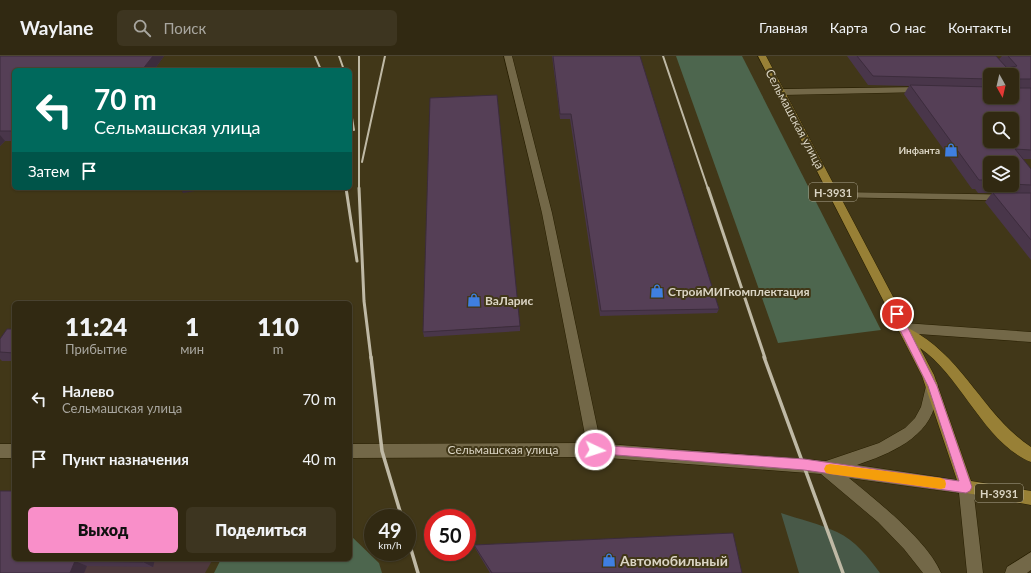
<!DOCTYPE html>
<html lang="ru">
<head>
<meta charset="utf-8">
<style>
  body { margin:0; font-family:Lato,sans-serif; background:#3d3520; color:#f1f3f6; height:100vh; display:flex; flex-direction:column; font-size:15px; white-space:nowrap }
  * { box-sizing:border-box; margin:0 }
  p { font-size:13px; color:#a8a69f }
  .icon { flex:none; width:22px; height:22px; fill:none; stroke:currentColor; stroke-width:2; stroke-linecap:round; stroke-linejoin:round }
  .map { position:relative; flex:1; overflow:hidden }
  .panel { position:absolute; left:12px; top:245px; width:340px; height:260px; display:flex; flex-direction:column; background:#312912; border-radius:6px; box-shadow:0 1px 3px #0004,0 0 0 1px #4c4532 }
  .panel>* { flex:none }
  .hud { position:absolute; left:12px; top:12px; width:340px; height:122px; border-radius:6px; box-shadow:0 1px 3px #0004,0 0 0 1px #4c4532; background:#00695c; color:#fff; overflow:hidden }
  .needle { width:26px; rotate:172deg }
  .tools { position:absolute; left:983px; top:12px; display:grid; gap:8px }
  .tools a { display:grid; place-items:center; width:36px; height:36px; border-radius:6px; background:#312912; box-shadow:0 1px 3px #0004,0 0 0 1px #4c4532; font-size:20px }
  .speed { position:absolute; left:364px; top:453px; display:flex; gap:8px; font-size:20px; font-weight:700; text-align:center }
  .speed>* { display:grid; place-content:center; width:52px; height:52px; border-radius:50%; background:#312912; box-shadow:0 1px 3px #0004,0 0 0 1px #4c4532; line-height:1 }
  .speed small { font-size:10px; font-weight:400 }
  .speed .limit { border:6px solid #d22; background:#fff; color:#111 }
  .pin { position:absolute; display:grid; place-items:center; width:34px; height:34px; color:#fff; margin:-17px; border:2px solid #fff; border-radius:50%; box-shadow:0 1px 4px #0007 }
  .me { position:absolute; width:44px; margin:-22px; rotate:94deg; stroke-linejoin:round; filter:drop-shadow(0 0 3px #0008) }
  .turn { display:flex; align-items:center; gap:14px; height:84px; padding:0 16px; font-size:18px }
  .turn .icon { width:52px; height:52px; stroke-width:2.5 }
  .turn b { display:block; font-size:28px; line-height:34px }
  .then { display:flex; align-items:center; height:38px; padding:0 16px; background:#0003; gap:8px; font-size:15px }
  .eta { display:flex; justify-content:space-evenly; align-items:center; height:68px; text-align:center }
  .eta b { font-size:24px; font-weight:800; line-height:28px }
  .button { display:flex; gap:8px; margin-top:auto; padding:8px 16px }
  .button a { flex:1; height:46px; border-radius:6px; background:#f98fc9; color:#111; font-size:16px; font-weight:800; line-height:46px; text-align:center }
  .button a+a { background:#3d3520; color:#f1f3f6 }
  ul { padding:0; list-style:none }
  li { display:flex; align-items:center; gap:12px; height:60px; padding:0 16px }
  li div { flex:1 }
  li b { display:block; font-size:15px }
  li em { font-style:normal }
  header { display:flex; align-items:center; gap:24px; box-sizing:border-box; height:56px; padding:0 20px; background:#312912; border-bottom:1px solid #4c4532 }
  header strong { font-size:19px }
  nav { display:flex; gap:22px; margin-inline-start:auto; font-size:14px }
  .search { width:280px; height:36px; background:#3d3520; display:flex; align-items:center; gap:10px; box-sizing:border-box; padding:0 14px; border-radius:6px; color:#a8a69f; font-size:15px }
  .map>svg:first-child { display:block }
  .industrial { fill:#4e393d }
  .green { fill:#485948 }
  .forest { fill:#4d664e }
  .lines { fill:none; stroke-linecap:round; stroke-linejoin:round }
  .service-casing { stroke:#271e00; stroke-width:1 }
  .secondary-casing { stroke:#271e00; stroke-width:1 }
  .trunk-casing { stroke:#271e00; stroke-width:1 }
  .service { fill:#736848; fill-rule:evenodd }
  .secondary { fill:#736848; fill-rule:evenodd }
  .trunk { fill:#988036; fill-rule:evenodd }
  .rail-far2 { stroke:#bfb9a5; stroke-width:2 }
  .rail-far1 { stroke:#bfb9a5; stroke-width:3 }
  .rail { stroke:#bfb9a5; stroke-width:3.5 }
  .wall { fill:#49364a; fill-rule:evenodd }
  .shaded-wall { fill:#3c2c3c }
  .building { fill:#553f56; stroke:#3c2c3c; fill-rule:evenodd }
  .route { fill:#f98fc9; stroke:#a25d83 }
  .slow { fill:#f59e0b }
  .labels { text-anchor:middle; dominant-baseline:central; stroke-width:4; stroke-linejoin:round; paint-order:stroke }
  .far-poi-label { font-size:10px; font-weight:bold; fill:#dbd5c4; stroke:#413718; text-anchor:end }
  .shield { fill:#413718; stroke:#ada690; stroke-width:1 }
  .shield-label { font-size:11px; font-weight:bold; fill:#dbd5c4 }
  .street-label { font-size:12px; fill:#dbd5c4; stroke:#413718 }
  .poi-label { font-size:12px; font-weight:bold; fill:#dbd5c4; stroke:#413718; text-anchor:start }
  .near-poi-label { font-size:14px; font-weight:bold; fill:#dbd5c4; stroke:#413718; text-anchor:start }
</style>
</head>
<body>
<header>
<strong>Waylane</strong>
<div class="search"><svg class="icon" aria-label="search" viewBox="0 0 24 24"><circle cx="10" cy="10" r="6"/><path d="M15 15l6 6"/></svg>Поиск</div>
<nav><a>Главная</a><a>Карта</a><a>О нас</a><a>Контакты</a></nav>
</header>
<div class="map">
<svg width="1031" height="517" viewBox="0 0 1031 517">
  <rect width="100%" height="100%" fill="#413718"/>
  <polygon class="industrial" points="14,503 213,503 205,517 0,517"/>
  <path class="green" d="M781 457C799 463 820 468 837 476 855 484 869 502 880 517H799Z"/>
  <g class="forest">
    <polygon points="676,0 742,0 881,274 778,287"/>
    <polygon points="350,479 379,507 382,517 214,517 221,503 350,503"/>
  </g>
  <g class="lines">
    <g class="service-casing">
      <g id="service">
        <polygon points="504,0 512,0 552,157 602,394 600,399 595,401 590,399 588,394 542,157"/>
        <polygon points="922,31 925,32 925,36 782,39 778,36 782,33"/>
        <polygon points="834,136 1031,139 1031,145 830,141 829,139"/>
        <polygon points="904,267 1031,276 1031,286 904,277 900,276 898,272 900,268"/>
      </g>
    </g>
    <g class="secondary-casing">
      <g id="secondary">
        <path d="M932 324 937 326C939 332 937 338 936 344 930 382 889 398 857 409L971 426 973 431 983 517H967L959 437 849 422C876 444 928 485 941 517H923L904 493 878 466 821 418 595 401 350 402V388L595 387 826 405 879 387 905 372 915 362 921 351 927 326Z"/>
        <rect x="0" y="388" width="14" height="14"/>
        <polygon points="1031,496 1031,514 1027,517 1005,517 1007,511"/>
      </g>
    </g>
    <g class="trunk-casing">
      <path id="trunk" d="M758 0H766L910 273C964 301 982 358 1031 391V406C984 387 962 321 920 292L934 319 971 425 1031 435V449L961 436 922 320Z"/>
    </g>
    <use href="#service" class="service"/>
    <use href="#secondary" class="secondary"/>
    <use href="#trunk" class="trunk"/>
    <g class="rail-far2">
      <polyline points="315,0 321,14"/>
      <polyline points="339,0 344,14"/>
      <polyline points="359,0 359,133"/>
      <polyline points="663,0 708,133"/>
      <polyline points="350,50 354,74"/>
      <polyline points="362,106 385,0"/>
    </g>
    <g class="rail-far1">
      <polyline points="346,132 357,205"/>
      <polyline points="359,132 364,245 371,302"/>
      <polyline points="708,132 765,302"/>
    </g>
    <g class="rail">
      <polyline points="371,301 382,395 402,462"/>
      <polyline points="764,301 843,517"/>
      <polyline points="407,480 418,517"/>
    </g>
  </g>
  <g class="wall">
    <polygon points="0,0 164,0 154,14 14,14 14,85 5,85 0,90"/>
    <polygon points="552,0 640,0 719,253 717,257 600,260 570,63 560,63"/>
    <path d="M847 0H996L999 3 1002 0H1031V103H1022L1031 113V204L985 146 992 137H978L975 133H972L904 38 909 30 868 29ZM990 19H1012L990 41ZM990 107H1012V129H990Z"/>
    <polygon points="520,270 520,275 424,281 423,276"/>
    <polygon points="14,273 14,305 2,305 0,303 0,283"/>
    <polygon points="0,435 155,503 153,511 87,510 84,517 0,517"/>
    <polygon points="474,489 742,517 490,517 475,492"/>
  </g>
  <g class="shaded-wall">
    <polygon points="153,0 164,0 154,14 142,14"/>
    <polygon points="0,79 5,85 0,90"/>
    <polygon points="180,132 213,132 183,137"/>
    <polygon points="144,503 155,503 153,511 143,506"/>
    <polygon points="75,505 87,510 84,517 70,517"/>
  </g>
  <g class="building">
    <polygon points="0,0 153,0 142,14 14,14 14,75 0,75"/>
    <polygon points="553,0 640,0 719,253 601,255 571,58 560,58"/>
    <path d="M857 0H996L1007 12 1017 10 1008 0H1031V23H1018L1019 32H1031V94L1015 93 1031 113V129L1012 128V107H990V128H986L983 124H979L910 29 990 31V41H1012V19H990V23L873 20ZM990 63H1012V85H990Z"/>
    <polygon points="497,39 520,270 423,276 430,42"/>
    <polygon points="993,137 1031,137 1031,184"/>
    <polygon points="7,273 14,273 14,297 0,296 0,283"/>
    <polygon points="0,435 14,435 14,503 144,503 143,506 75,505 70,517 0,517"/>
    <polygon points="733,477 742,517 492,517 474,489"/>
  </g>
  <polygon class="route" points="897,255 900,256 937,330 972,431 970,435 966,437 804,414 591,397 589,394 591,390 595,389 804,403 959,425 928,330 892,258"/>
  <polygon class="slow" points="830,408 941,422 945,424 946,428 945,432 941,433 830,418 826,417 824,413 826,409"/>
  <defs>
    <g id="shop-bare" transform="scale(1.08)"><path d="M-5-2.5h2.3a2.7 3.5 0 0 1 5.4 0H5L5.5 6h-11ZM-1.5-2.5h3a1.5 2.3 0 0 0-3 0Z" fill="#3f7fe0" stroke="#413718" stroke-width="2.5" paint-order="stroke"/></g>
  </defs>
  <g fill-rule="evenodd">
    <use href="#shop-bare" x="951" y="94"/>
    <use href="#shop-bare" x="657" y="235"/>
    <use href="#shop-bare" x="474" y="244"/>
    <use href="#shop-bare" x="609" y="504"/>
  </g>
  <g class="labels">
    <g class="far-poi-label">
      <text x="940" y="94">Инфанта</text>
    </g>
    <g class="shield">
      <rect x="809" y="127" width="48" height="18" rx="3"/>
      <rect x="975" y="428" width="48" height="18" rx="3"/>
    </g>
    <g class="shield-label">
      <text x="833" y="136">Н-3931</text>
      <text x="999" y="437">Н-3931</text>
    </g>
    <g class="street-label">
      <text transform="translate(795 63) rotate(62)">Сельмашская улица</text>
      <text x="503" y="393">Сельмашская улица</text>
    </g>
    <g class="poi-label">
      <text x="668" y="235">СтройМИГкомплектация</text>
      <text x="485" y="244">ВаЛарис</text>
    </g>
    <g class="near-poi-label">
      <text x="620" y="504">Автомобильный</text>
    </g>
  </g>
</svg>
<div class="tools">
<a><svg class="needle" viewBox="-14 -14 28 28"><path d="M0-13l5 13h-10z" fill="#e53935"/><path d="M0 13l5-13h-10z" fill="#a8a69f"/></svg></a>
<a><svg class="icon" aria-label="search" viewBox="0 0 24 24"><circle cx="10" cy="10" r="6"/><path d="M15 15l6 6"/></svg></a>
<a><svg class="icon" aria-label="layers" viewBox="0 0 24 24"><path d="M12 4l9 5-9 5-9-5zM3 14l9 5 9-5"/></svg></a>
</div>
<div class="speed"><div>49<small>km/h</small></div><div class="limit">50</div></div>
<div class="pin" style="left:897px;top:258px;background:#d93025"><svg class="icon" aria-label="arrive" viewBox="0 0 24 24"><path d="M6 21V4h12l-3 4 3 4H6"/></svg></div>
<svg class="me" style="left:595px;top:394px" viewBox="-20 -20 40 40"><circle r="17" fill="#f98fc9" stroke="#fff" stroke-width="3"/><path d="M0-11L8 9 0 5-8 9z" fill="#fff"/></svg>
<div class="hud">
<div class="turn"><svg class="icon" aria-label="left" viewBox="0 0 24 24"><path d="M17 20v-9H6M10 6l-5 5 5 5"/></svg><div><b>70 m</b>Сельмашская улица</div></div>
<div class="then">Затем<svg class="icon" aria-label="arrive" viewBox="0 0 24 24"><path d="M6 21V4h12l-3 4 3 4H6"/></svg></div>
</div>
<section class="panel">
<div class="eta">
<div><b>11:24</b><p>Прибытие</p></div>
<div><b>1</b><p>мин</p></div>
<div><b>110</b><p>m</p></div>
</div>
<ul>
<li><svg class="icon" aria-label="left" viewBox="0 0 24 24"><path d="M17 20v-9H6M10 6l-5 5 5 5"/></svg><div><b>Налево</b><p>Сельмашская улица</p></div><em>70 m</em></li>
<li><svg class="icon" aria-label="arrive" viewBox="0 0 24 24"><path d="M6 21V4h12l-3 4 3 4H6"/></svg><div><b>Пункт назначения</b></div><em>40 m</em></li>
</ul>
<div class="button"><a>Выход</a><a>Поделиться</a></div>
</section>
</div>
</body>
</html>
